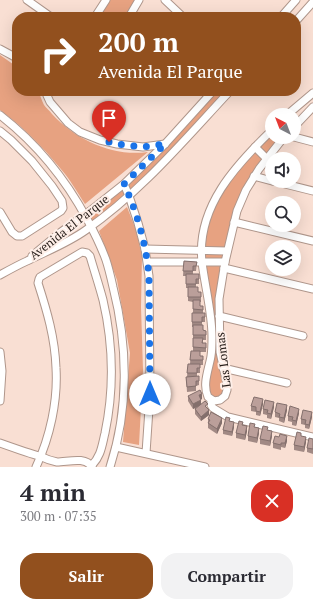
<!DOCTYPE html>
<html lang="es">
<head>
<meta charset="utf-8">
<style>
  body { margin:0; font-family:"PT Serif",serif; background:#f2f2f3; color:#2b2b33; height:100vh; display:flex; flex-direction:column; font-size:15px; white-space:nowrap }
  * { box-sizing:border-box; margin:0 }
  p { font-size:13px; color:#7c7c81 }
  .icon { flex:none; width:22px; height:22px; fill:none; stroke:currentColor; stroke-width:2; stroke-linecap:round; stroke-linejoin:round }
  .map { position:relative; height:467px; overflow:hidden }
  .side { display:flex; flex-direction:column; background:#fff; flex:1 }
  .side>* { flex:none }
  .top-card { position:absolute; left:12px; top:12px; width:289px; height:84px; border-radius:16px; box-shadow:0 4px 16px #0002; background:#92501e; color:#fff; overflow:hidden }
  .needle { width:26px; rotate:318deg }
  .tools { position:absolute; left:265px; top:108px; display:grid; gap:8px }
  .tools a { display:grid; place-items:center; width:36px; height:36px; border-radius:50%; background:#fff; box-shadow:0 4px 16px #0002; font-size:20px }
  .pin { position:absolute; display:grid; place-items:center; width:34px; height:34px; color:#fff; margin:-41px -17px; border-radius:50% 50% 50% 0; rotate:-45deg; box-shadow:0 0 4px #0007 }
  .pin .icon { rotate:45deg }
  .me { position:absolute; width:44px; margin:-22px; rotate:0deg; stroke-linejoin:round; filter:drop-shadow(0 0 3px #0008) }
  .turn { display:flex; align-items:center; gap:14px; height:84px; padding:0 20px; font-size:18px }
  .turn .icon { width:52px; height:52px; stroke-width:2.5 }
  .turn b { display:block; font-size:28px; line-height:34px }
  .round { display:grid; place-items:center; flex:none; width:42px; height:42px; border-radius:16px; background:#f2f2f3 }
  .overview { display:flex; align-items:center; justify-content:space-between; height:68px; padding:0 20px }
  h1 { font-size:24px; font-weight:700; line-height:30px }
  .cta { display:flex; gap:8px; margin-top:auto; padding:8px 20px }
  .cta a { flex:1; height:46px; border-radius:16px; background:#92501e; color:#fff; font-size:16px; font-weight:700; line-height:46px; text-align:center }
  .cta a+a { background:#f2f2f3; color:#2b2b33 }
  .map>svg:first-child { display:block }
  .green { fill:#e7a281 }
  .lines { fill:none; stroke-linecap:round; stroke-linejoin:round }
  .minor-casing { stroke:#af968b; stroke-width:9 }
  .minor { stroke:#fff; stroke-width:7 }
  .wall { fill:#a18984 }
  .shaded-wall { fill:#836f6c }
  .building { fill:#bb9f9a; stroke:#836f6c }
  .route { stroke:#1a73e8; stroke-width:7; stroke-dasharray:0 12.6 }
  .labels { text-anchor:middle; dominant-baseline:central; stroke-width:4; stroke-linejoin:round; paint-order:stroke }
  .street-label { font-size:12px; fill:#251c18; stroke:#feeee7 }
</style>
</head>
<body>
<div class="map">
<svg width="313" height="467" viewBox="0 0 313 467">
  <rect width="100%" height="100%" fill="#f9dfd3"/>
  <g class="green">
    <polygon points="108,0 137,0 127,17 97,17"/>
    <path d="M0 55 17 67V91H38C40 95 42 101 44 105 46 108 50 111 52 114 76 140 113 157 148 152L85 204C77 192 70 179 60 168 43 147 22 126 0 110Z"/>
    <polygon points="216,91 227,91 170,152 128,194 93,224 89,216 89,214"/>
    <polygon points="272,132 272,137 281,137 244,190 217,299 225,385 221,397 212,399 207,386 213,355 203,251 210,214 225,185"/>
    <polygon points="127,207 136,230 142,256 141,307 143,370 139,445 123,442 130,353 117,280 99,231"/>
  </g>
  <g class="lines">
    <g class="minor-casing">
      <g id="minor">
        <polyline points="27,0 51,17"/>
        <polyline points="165,0 183,17"/>
        <polyline points="95,17 106,0"/>
        <polyline points="129,17 139,0"/>
        <polyline points="281,17 296,0"/>
        <polyline points="296,21 313,2"/>
        <polyline points="0,49 13,56 17,59"/>
        <polyline points="45,91 50,102 68,123 80,132 100,140 117,144 143,147 165,144"/>
        <path d="M0 115C36 143 65 178 87 219 94 232 101 246 106 260 109 269 111 278 113 287 128 346 129 409 110 467"/>
        <polyline points="287,115 313,93"/>
        <polyline points="294,127 313,107"/>
        <path d="M272 130C236 165 196 207 202 262 205 287 212 312 212 337 212 343 212 350 211 356 209 369 202 384 208 397L214 401 220 400 225 396 227 390V384L220 352 219 299 225 262 237 211 246 190 259 169 284 137"/>
        <polyline points="0,131 11,140 32,161 52,186 62,201 63,208 61,211 22,236 17,236 12,232 0,212"/>
        <polyline points="294,137 313,142"/>
        <polyline points="255,147 267,159"/>
        <polyline points="254,176 272,181"/>
        <polyline points="273,181 313,191"/>
        <polyline points="124,184 129,196 138,223 145,249 149,276 150,394 146,453"/>
        <polyline points="234,222 313,241"/>
        <polyline points="145,249 227,251"/>
        <polyline points="32,256 61,232 90,211 124,184 165,144 213,91"/>
        <polyline points="148,262 225,262"/>
        <polyline points="224,268 313,289"/>
        <path d="M0 275C9 270 18 265 27 261 47 251 68 243 86 230 141 192 185 139 230 91"/>
        <polyline points="219,316 303,336"/>
        <polyline points="0,352 2,371 0,401"/>
        <polyline points="223,368 287,383"/>
        <polyline points="211,400 211,405 213,408 228,417 313,437"/>
        <path d="M0 443C14 448 28 453 42 457 46 459 52 461 57 462 68 462 85 456 92 467"/>
        <polyline points="116,447 205,467"/>
        <path d="M36 467C50 437 58 401 56 368 55 338 47 311 38 283L39 279 40 277 82 252 87 253 90 256C94 270 99 285 103 300 113 343 114 390 105 433 102 445 101 457 91 466"/>
      </g>
    </g>
    <use href="#minor" class="minor"/>
  </g>
  <g class="wall">
    <polygon points="184,261 197,262 196,271 193,271 193,274 199,274 199,284 196,284 196,287 198,292 201,292 201,302 200,302 200,306 203,306 203,313 205,313 205,322 202,322 202,325 203,330 206,331 206,340 203,340 203,343 206,343 206,352 200,352 200,356 203,356 203,365 200,365 200,373 197,373 197,376 199,376 199,385 196,386 196,391 187,392 186,377 187,377 188,364 190,364 191,351 193,351 193,327 192,327 192,322 193,313 193,302 188,301 188,288 186,288 186,276 183,276"/>
    <polygon points="188,396 202,399 201,399 201,404 208,409 209,415 201,421 195,414 195,409 200,406 193,409 188,401"/>
    <polygon points="263,404 260,416 256,415 256,412 251,411 251,406"/>
    <polygon points="274,407 271,419 267,418 267,415 263,414 263,409"/>
    <polygon points="287,410 284,423 279,421 279,418 275,417 275,412"/>
    <polygon points="299,413 296,426 292,425 292,422 288,421 288,416"/>
    <polygon points="312,417 309,429 305,428 305,425 301,424 301,419"/>
    <polygon points="208,419 222,423 217,434 208,428"/>
    <polygon points="230,421 234,427 232,436 223,434 223,430"/>
    <polygon points="243,425 247,431 245,440 236,438 236,433"/>
    <polygon points="255,427 259,433 257,443 248,441 248,436"/>
    <polygon points="268,430 272,436 270,446 260,444 260,439"/>
    <polygon points="301,436 306,442 304,452 294,450 294,445"/>
    <polygon points="313,439 313,454 307,452 307,448"/>
    <polygon points="287,441 285,448 281,447 281,450 273,448 273,443"/>
  </g>
  <g class="shaded-wall">
    <polygon points="202,394 202,399 199,400 199,395"/>
    <polygon points="263,399 263,404 260,416 260,412"/>
    <polygon points="201,400 201,405 193,409 193,404"/>
    <polygon points="274,402 274,407 271,419 271,414"/>
    <polygon points="287,405 287,410 284,423 284,418"/>
    <polygon points="299,409 299,413 296,426 296,421"/>
    <polygon points="209,410 209,415 201,421 201,417"/>
    <polygon points="312,412 312,417 309,429 309,425"/>
    <polygon points="222,418 222,423 217,434 217,429"/>
    <polygon points="234,422 234,427 232,436 232,432"/>
    <polygon points="247,426 247,431 245,440 245,435"/>
    <polygon points="259,428 259,433 257,443 257,438"/>
    <polygon points="272,431 272,436 270,446 270,441"/>
    <polygon points="287,436 287,441 285,448 285,443"/>
    <polygon points="306,437 306,442 304,452 304,447"/>
  </g>
  <g class="building">
    <polygon points="184,261 197,262 196,266 193,266 193,271 183,271"/>
    <polygon points="186,274 199,274 199,279 196,279 196,284 186,284"/>
    <polygon points="188,287 198,287 198,292 201,292 201,297 188,297"/>
    <polygon points="193,300 200,300 200,306 203,306 203,310 193,309"/>
    <polygon points="192,313 205,313 205,317 202,317 202,322 192,322"/>
    <polygon points="193,325 203,325 203,330 206,331 206,335 193,335"/>
    <polygon points="193,338 203,338 202,343 206,343 206,348 193,347"/>
    <polygon points="191,351 200,351 200,356 203,356 203,360 190,360"/>
    <polygon points="188,364 200,364 200,368 197,368 197,373 187,373"/>
    <polygon points="199,376 199,381 196,381 196,386 187,387 186,377"/>
    <polygon points="200,390 202,394 199,395 201,400 193,404 188,396"/>
    <polygon points="254,397 263,399 260,412 256,411 256,407 251,406"/>
    <polygon points="265,400 274,402 271,414 267,413 268,410 263,409"/>
    <polygon points="205,401 208,404 205,406 209,410 201,417 195,409"/>
    <polygon points="277,403 287,405 284,418 279,417 280,414 275,412"/>
    <polygon points="290,406 299,409 296,421 292,420 293,417 288,416"/>
    <polygon points="303,410 312,412 309,425 305,424 306,420 301,419"/>
    <polygon points="211,412 222,418 217,429 208,423 210,420 208,419"/>
    <polygon points="226,417 230,418 229,421 234,422 232,432 223,430"/>
    <polygon points="239,421 243,422 242,425 247,426 245,435 236,433"/>
    <polygon points="250,423 255,424 254,427 259,428 257,438 248,436"/>
    <polygon points="263,426 268,427 267,430 272,431 270,441 260,439"/>
    <polygon points="297,432 301,433 301,436 306,437 304,447 294,445"/>
    <polygon points="280,434 287,436 285,443 281,443 281,445 273,443 275,436 279,437"/>
    <polygon points="309,438 313,439 313,449 307,448"/>
  </g>
  <g class="lines">
    <path class="route" d="M109 142 117 144 143 147 165 144 124 184C137 212 146 244 149 276L150 394"/>
  </g>
  <g class="labels">
    <g class="street-label">
      <text transform="translate(69 227) rotate(-38)">Avenida El Parque</text>
      <text transform="translate(223 360) rotate(-97)">Las Lomas</text>
    </g>
  </g>
</svg>
<div class="tools">
<a><svg class="needle" viewBox="-14 -14 28 28"><path d="M0-13l5 13h-10z" fill="#e53935"/><path d="M0 13l5-13h-10z" fill="#7c7c81"/></svg></a>
<a><svg class="icon" aria-label="sound" viewBox="0 0 24 24"><path d="M4 9h4l5-4v14l-5-4H4zM17 9q2 3 0 6"/></svg></a>
<a><svg class="icon" aria-label="search" viewBox="0 0 24 24"><circle cx="10" cy="10" r="6"/><path d="M15 15l6 6"/></svg></a>
<a><svg class="icon" aria-label="layers" viewBox="0 0 24 24"><path d="M12 4l9 5-9 5-9-5zM3 14l9 5 9-5"/></svg></a>
</div>
<div class="pin" style="left:109px;top:142px;background:#d93025"><svg class="icon" aria-label="arrive" viewBox="0 0 24 24"><path d="M6 21V4h12l-3 4 3 4H6"/></svg></div>
<svg class="me" style="left:150px;top:394px" viewBox="-20 -20 40 40"><circle r="19" fill="#fff"/><path d="M0-13L10 11 0 6-10 11z" fill="#1a73e8"/></svg>
<div class="top-card">
<div class="turn"><svg class="icon" aria-label="right" viewBox="0 0 24 24"><path d="M7 20v-9h11M14 6l5 5-5 5"/></svg><div><b>200 m</b>Avenida El Parque</div></div>
</div>
</div>
<section class="side">
<div class="overview"><div><h1>4 min</h1><p>300 m · 07:35</p></div><a class="round" style="background:#d93025;color:#fff"><svg class="icon" aria-label="close" viewBox="0 0 24 24"><path d="M6 6l12 12M18 6L6 18"/></svg></a></div>
<div class="cta"><a>Salir</a><a>Compartir</a></div>
</section>
</body>
</html>
